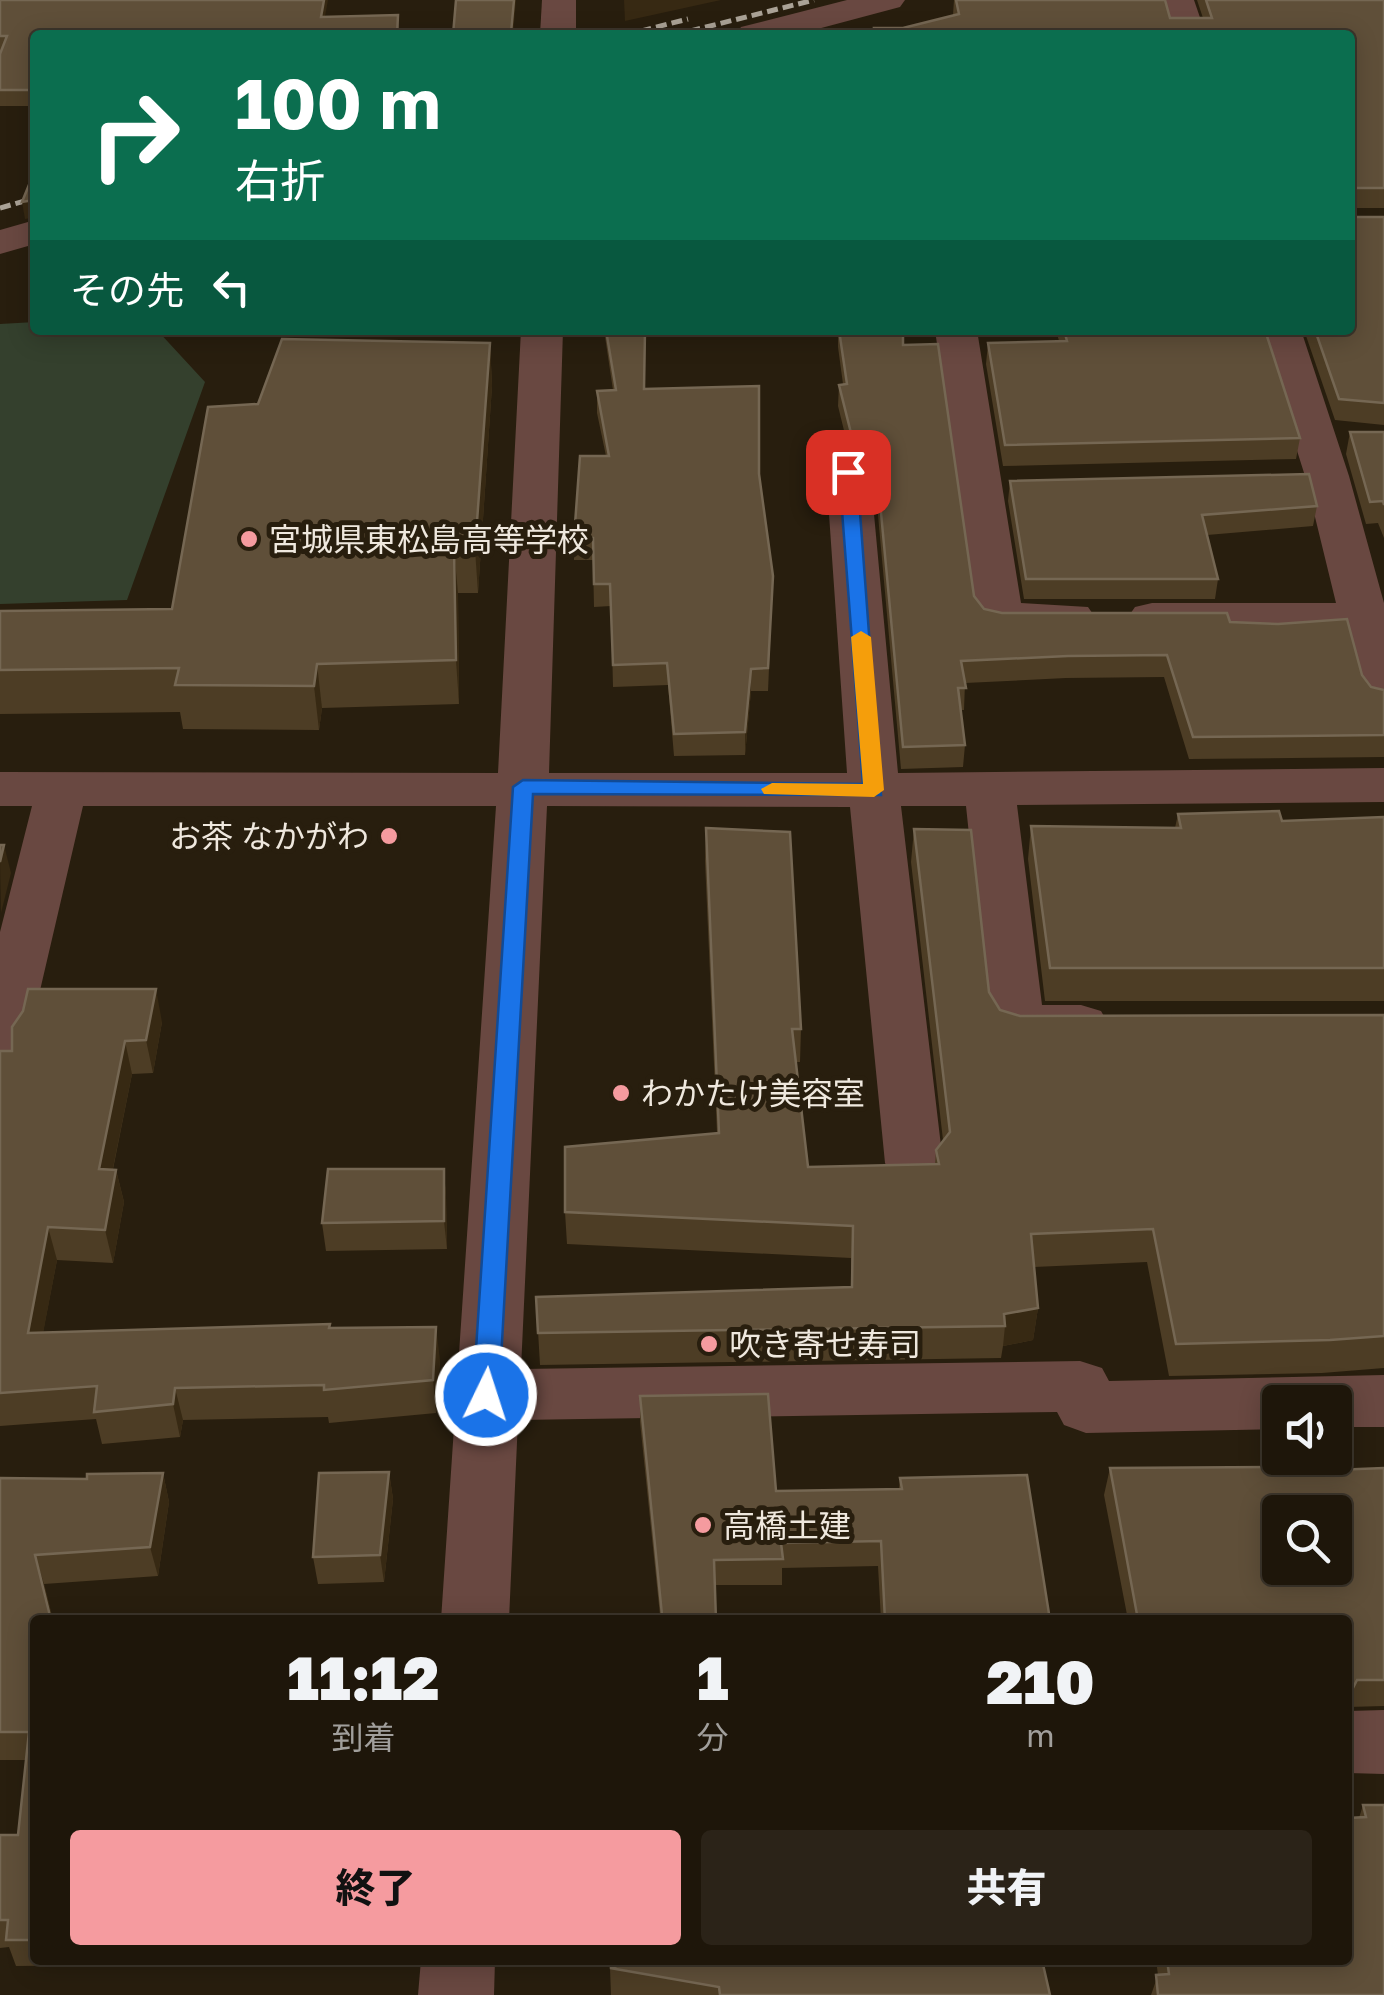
<!DOCTYPE html>
<html lang="ja">
<head>
<meta charset="utf-8">
<style>
  body { margin:0; font-family:"Golos Text","Noto Sans JP",sans-serif; background:#2b2318; color:#f1f3f6; height:100vh; display:flex; flex-direction:column; font-size:38px; white-space:nowrap }
  * { box-sizing:border-box; margin:0 }
  p { font-size:32px; color:#a19f9c }
  .icon { flex:none; width:55px; height:55px; fill:none; stroke:currentColor; stroke-width:2; stroke-linecap:round; stroke-linejoin:round }
  .map { position:relative; flex:1; overflow:hidden }
  .sheet { position:absolute; left:30px; top:1615px; width:1322px; height:350px; display:flex; flex-direction:column; background:#1e160a; border-radius:10px; box-shadow:0 5px 25px #0003,0 0 0 2px #3c352b }
  .sheet>* { flex:none }
  .guide { position:absolute; left:30px; top:30px; width:1325px; height:305px; border-radius:10px; box-shadow:0 5px 25px #0003,0 0 0 2px #3c352b; background:#0b6e4f; color:#fff; overflow:hidden }
  .controls { position:absolute; left:1262px; top:1385px; display:grid; gap:20px }
  .controls a { display:grid; place-items:center; width:90px; height:90px; border-radius:10px; background:#1e160a; box-shadow:0 5px 25px #0003,0 0 0 2px #3c352b; font-size:50px }
  .pin { position:absolute; display:grid; place-items:center; width:85px; height:85px; color:#fff; margin:-42px; border-radius:20px; box-shadow:0 5px 15px #0006 }
  .me { position:absolute; width:110px; margin:-55px; rotate:4deg; stroke-linejoin:round; filter:drop-shadow(0 0 8px #0008) }
  .turn { display:flex; align-items:center; gap:35px; height:210px; padding:0 40px; font-size:45px }
  .turn .icon { width:130px; height:130px; stroke-width:2.5 }
  .turn b { display:block; font-size:70px; line-height:85px }
  .then { display:flex; align-items:center; height:95px; padding:0 40px; background:#0003; gap:20px; font-size:38px }
  .eta { display:flex; justify-content:space-evenly; align-items:center; height:170px; text-align:center }
  .eta b { font-size:60px; font-weight:800; line-height:70px }
  .primary-button { display:flex; gap:20px; margin-top:auto; padding:20px 40px }
  .primary-button a { flex:1; height:115px; border-radius:10px; background:#f59b9f; color:#111; font-size:40px; font-weight:800; line-height:115px; text-align:center }
  .primary-button a+a { background:#2b2318; color:#f1f3f6 }
  .map>svg:first-child { display:block }
  .green { fill:#34402d }
  .lines { fill:none; stroke-linecap:round; stroke-linejoin:round }
  .minor { fill:#694841; fill-rule:evenodd }
  .rail { stroke:#aaa296; stroke-width:5; stroke-dasharray:11 5; stroke-linecap:butt }
  .wall { fill:#4d3d25 }
  .shaded-wall { fill:#372913 }
  .building { fill:#5f4f39; stroke:#756753; stroke-width:2.5; fill-rule:evenodd }
  .route { fill:#1a73e8; stroke:#114b97; stroke-width:2.5 }
  .slow { fill:#f59e0b }
  .poi-dot { fill:#f59b9f; stroke:#281e0e; stroke-width:4 }
  .labels { text-anchor:middle; dominant-baseline:central; stroke-width:10; stroke-linejoin:round; paint-order:stroke }
  .poi-label { font-size:32px; fill:#efe8de; stroke:#281e0e; text-anchor:start }
</style>
</head>
<body>
<div class="map">
<svg width="1384" height="1995" viewBox="0 0 1384 1995">
  <rect width="100%" height="100%" fill="#281e0e"/>
  <polygon class="green" points="35,322 35,330 157,330 205,382 127,600 0,604 0,324"/>
  <g class="lines">
    <g class="minor">
      <polygon points="542,0 576,0 576,35 540,35"/>
      <polygon points="847,0 905,0 900,7 795,35 736,35 741,27"/>
      <polygon points="1160,0 1194,0 1206,35 1170,35"/>
      <polygon points="35,220 35,244 0,254 0,230"/>
      <path d="M521 330H563L549 773H847L826 471 832 462 848 458 864 462 870 471 898 773 1384 768V802L1017 805 1042 1005H1081L1101 1011 1109 1025 1101 1039C1069 1049 1029 1049 997 1039L989 1025 966 806H901L943 1163 935 1178 914 1185 893 1178 885 1163 850 807 547 806 521 1369 1080 1361 1102 1368 1109 1381 1384 1375V1427H1335V1402H1280V1429L1086 1433 1064 1425 1057 1412 518 1420 509 1620H441L496 806H83L28 1042 20 1056 0 1062V932L32 806H0V772L498 773Z"/>
      <polygon points="935,330 977,330 1021,603 1088,607 1095,617 1088,627 1071,631 983,627 976,617"/>
      <polygon points="1259,330 1301,330 1349,476 1384,603 1384,710 1367,706 1360,695 1344,631 1152,631 1135,627 1128,617 1135,607 1152,603 1336,603 1305,476"/>
      <polygon points="1384,1710 1384,1774 1348,1773 1348,1711"/>
      <polygon points="421,1960 495,1960 494,1995 418,1995"/>
    </g>
    <g class="rail">
      <polyline points="625,35 688,19"/>
      <polyline points="674,35 814,0"/>
      <polyline points="0,208 35,198"/>
    </g>
  </g>
  <g class="wall">
    <polygon points="0,0 325,17 398,15 399,31 35,35 35,106 0,106"/>
    <polygon points="954,0 1165,0 1170,18 1203,18 1197,0 1384,0 1384,208 1351,208 1351,217 1384,217 1384,425 1335,420 1304,330 1350,330 1350,35 874,35 874,28 903,28 953,15"/>
    <polygon points="604,330 645,330 645,389 759,474 773,576 768,691 751,691 745,755 674,756 668,685 613,687 611,606 594,607 593,560 574,560 574,538 606,456 597,413 597,391 613,390"/>
    <polygon points="838,330 903,345 974,596 984,609 1002,613 1230,622 1362,675 1371,687 1384,690 1384,757 1189,759 1164,677 1066,678 965,683 964,710 961,710 965,745 963,767 901,769 874,471 865,458 850,455 838,406 839,385 843,384 838,347"/>
    <polygon points="1056,330 1265,330 1300,438 1296,459 1003,466 986,364 988,343 1059,341"/>
    <polygon points="490,343 492,386 478,593 458,593 459,704 322,708 319,730 183,729 180,712 0,714 0,611 172,609 258,404"/>
    <polygon points="1350,432 1384,432 1384,538 1378,523 1366,524 1346,454"/>
    <polygon points="1010,481 1317,506 1313,526 1207,535 1218,579 1215,599 1024,599 1008,501"/>
    <polygon points="1178,814 1282,821 1384,817 1384,1001 1045,1001 1028,859 1031,826 1175,828"/>
    <polygon points="706,828 801,1029 800,1062 796,1062 808,1167 935,1164 936,1150 943,1140 911,862 914,829 989,992 1000,1010 1020,1016 1384,1015 1384,1368 1322,1373 1169,1376 1147,1262 1034,1267 1038,1308 1033,1340 1003,1346 1001,1358 540,1365 536,1297 851,1287 851,1258 567,1244 565,1212 717,1133 705,861"/>
    <polygon points="162,1022 153,1073 132,1074 113,1169 116,1170 124,1202 113,1263 57,1260 43,1332 330,1328 440,1360 436,1413 329,1423 328,1417 183,1420 180,1437 102,1444 96,1419 0,1426 0,1051 12,1051"/>
    <polygon points="444,1169 446,1197 447,1249 326,1251 322,1223"/>
    <polygon points="640,1396 776,1491 899,1489 900,1478 1050,1620 881,1620 878,1566 782,1568 782,1585 715,1585 660,1615 640,1422"/>
    <polygon points="1110,1468 1284,1472 1384,1468 1384,1706 1348,1707 1348,1620 1128,1620 1104,1495"/>
    <polygon points="389,1472 393,1499 384,1582 318,1584 313,1557"/>
    <polygon points="163,1473 169,1502 158,1576 44,1584 53,1620 35,1620 35,1960 403,1960 403,1962 16,1966 9,1947 0,1948 0,1835 18,1835 26,1760 0,1760 0,1478 87,1479"/>
    <polygon points="1363,1805 1384,1805 1384,1995 1151,1995 1158,1975 1156,1960 1348,1960 1359,1818"/>
    <polygon points="610,1968 1050,1995 611,1995"/>
  </g>
  <g class="shaded-wall">
    <polygon points="324,0 328,0 322,33 321,17"/>
    <polygon points="514,0 516,0 513,35 503,35"/>
    <polygon points="624,0 721,0 625,21"/>
    <polygon points="34,200 35,217 25,219 22,202"/>
    <polygon points="490,343 492,386 478,593 475,549"/>
    <polygon points="454,549 458,593 459,704 456,660"/>
    <polygon points="317,664 322,708 319,730 314,686"/>
    <polygon points="751,669 751,691 745,755 745,732"/>
    <polygon points="4,845 11,873 1,913 0,862"/>
    <polygon points="156,989 162,1022 153,1073 146,1040"/>
    <polygon points="125,1041 132,1074 106,1202 99,1169"/>
    <polygon points="444,1169 446,1197 447,1249 444,1221"/>
    <polygon points="116,1170 124,1202 113,1263 105,1230"/>
    <polygon points="48,1227 57,1260 37,1365 28,1333"/>
    <polygon points="1038,1308 1033,1340 1003,1346 1005,1326 1004,1314"/>
    <polygon points="436,1327 440,1360 436,1413 433,1380"/>
    <polygon points="175,1388 183,1420 180,1437 173,1404"/>
    <polygon points="389,1472 393,1499 384,1582 380,1555"/>
    <polygon points="163,1473 169,1502 158,1576 150,1547"/>
    <polygon points="35,1555 44,1584 53,1620 51,1620"/>
  </g>
  <g class="building">
    <polygon points="0,0 324,0 321,17 398,15 397,35 35,35 35,90 0,90 0,54 7,36 0,36"/>
    <polygon points="456,0 514,0 511,33 503,35 453,35"/>
    <polygon points="956,0 1165,0 1170,18 1212,18 1206,0 1384,0 1384,188 1351,188 1351,217 1384,217 1384,403 1339,399 1315,330 1350,330 1350,35 875,35 874,28 903,28 959,14"/>
    <polygon points="35,170 35,207 34,200 22,202"/>
    <polygon points="606,330 645,330 644,389 759,386 759,474 773,576 768,668 751,669 745,732 674,734 667,663 613,665 610,584 594,584 593,538 574,538 580,456 609,456 597,391 616,390"/>
    <polygon points="839,330 903,330 903,345 938,344 974,596 984,609 1002,613 1227,613 1230,622 1278,624 1347,619 1362,675 1371,687 1384,690 1384,735 1193,737 1167,655 1068,656 961,661 966,688 958,688 965,745 903,747 875,449 866,437 851,433 839,385 847,384"/>
    <polygon points="1064,330 1265,330 1300,438 1005,445 988,343 1067,341"/>
    <polygon points="282,339 490,343 475,549 454,549 456,660 317,664 314,686 175,685 179,668 0,670 0,611 172,609 208,407 258,404"/>
    <polygon points="1350,432 1384,432 1384,505 1383,501 1370,502"/>
    <polygon points="1309,474 1317,506 1202,515 1218,579 1026,579 1010,481"/>
    <polygon points="1279,811 1282,821 1384,817 1384,968 1050,968 1031,826 1181,828 1178,814"/>
    <polygon points="706,828 790,832 801,1029 792,1029 808,1167 939,1164 936,1150 950,1132 914,829 971,830 989,992 1000,1010 1020,1016 1384,1015 1384,1336 1330,1340 1176,1344 1153,1229 1031,1234 1038,1308 1004,1314 1005,1326 538,1333 536,1297 852,1287 853,1226 565,1212 565,1147 719,1133"/>
    <polygon points="0,845 4,845 0,862"/>
    <polygon points="28,989 156,989 146,1040 125,1041 99,1169 116,1170 105,1230 48,1227 28,1333 330,1324 329,1328 436,1327 433,1380 324,1390 324,1385 175,1388 173,1404 94,1412 97,1386 0,1393 0,1051 12,1051 12,1027 23,1011"/>
    <polygon points="328,1169 444,1169 444,1221 322,1223"/>
    <polygon points="768,1394 776,1491 902,1489 900,1478 1027,1475 1050,1620 885,1620 881,1541 781,1543 783,1559 714,1560 716,1620 644,1620 644,1615 662,1615 640,1396"/>
    <path d="M1284 1467V1472L1384 1468V1680H1357L1353 1688H1348V1620H1138L1110 1468ZM1280 1512H1335V1568H1280Z"/>
    <polygon points="389,1472 380,1555 313,1557 319,1473"/>
    <polygon points="163,1473 150,1547 35,1555 51,1620 35,1620 35,1940 6,1940 8,1920 0,1920 0,1835 18,1835 29,1732 0,1732 0,1478 87,1479 87,1474"/>
    <polygon points="1363,1805 1384,1805 1384,1995 1158,1995 1156,1975 1169,1974 1167,1960 1348,1960 1348,1818 1366,1817"/>
    <polygon points="636,1960 1042,1960 1050,1995 720,1995 719,1987 610,1968"/>
  </g>
  <polygon class="route" points="848,466 857,472 881,795 533,794 499,1395 495,1403 477,1403 473,1395 513,787 523,780 863,784 839,472"/>
  <polygon class="slow" points="861,631 871,637 884,790 874,797 764,794 761,789 772,783 863,784 851,637"/>
  <g class="poi-dot">
    <circle cx="249" cy="539" r="10"/>
    <circle cx="389" cy="836" r="10"/>
    <circle cx="621" cy="1093" r="10"/>
    <circle cx="709" cy="1344" r="10"/>
    <circle cx="703" cy="1525" r="10"/>
  </g>
  <g class="labels">
    <g class="poi-label">
      <text x="269" y="539">宮城県東松島高等学校</text>
      <text x="369" y="836" text-anchor="end">お茶 なかがわ</text>
      <text x="641" y="1093">わかたけ美容室</text>
      <text x="729" y="1344">吹き寄せ寿司</text>
      <text x="723" y="1525">高橋土建</text>
    </g>
  </g>
</svg>
<div class="controls">
<a><svg class="icon" aria-label="sound" viewBox="0 0 24 24"><path d="M4 9h4l5-4v14l-5-4H4zM17 9q2 3 0 6"/></svg></a>
<a><svg class="icon" aria-label="search" viewBox="0 0 24 24"><circle cx="10" cy="10" r="6"/><path d="M15 15l6 6"/></svg></a>
</div>
<div class="pin" style="left:848px;top:472px;background:#d93025"><svg class="icon" aria-label="arrive" viewBox="0 0 24 24"><path d="M6 21V4h12l-3 4 3 4H6"/></svg></div>
<svg class="me" style="left:486px;top:1395px" viewBox="-20 -20 40 40"><circle r="17" fill="#1a73e8" stroke="#fff" stroke-width="3"/><path d="M0-11L8 9 0 5-8 9z" fill="#fff"/></svg>
<div class="guide">
<div class="turn"><svg class="icon" aria-label="right" viewBox="0 0 24 24"><path d="M7 20v-9h11M14 6l5 5-5 5"/></svg><div><b>100 m</b>右折</div></div>
<div class="then">その先<svg class="icon" aria-label="left" viewBox="0 0 24 24"><path d="M17 20v-9H6M10 6l-5 5 5 5"/></svg></div>
</div>
<section class="sheet">
<div class="eta">
<div><b>11:12</b><p>到着</p></div>
<div><b>1</b><p>分</p></div>
<div><b>210</b><p>m</p></div>
</div>
<div class="primary-button"><a>終了</a><a>共有</a></div>
</section>
</div>
</body>
</html>
